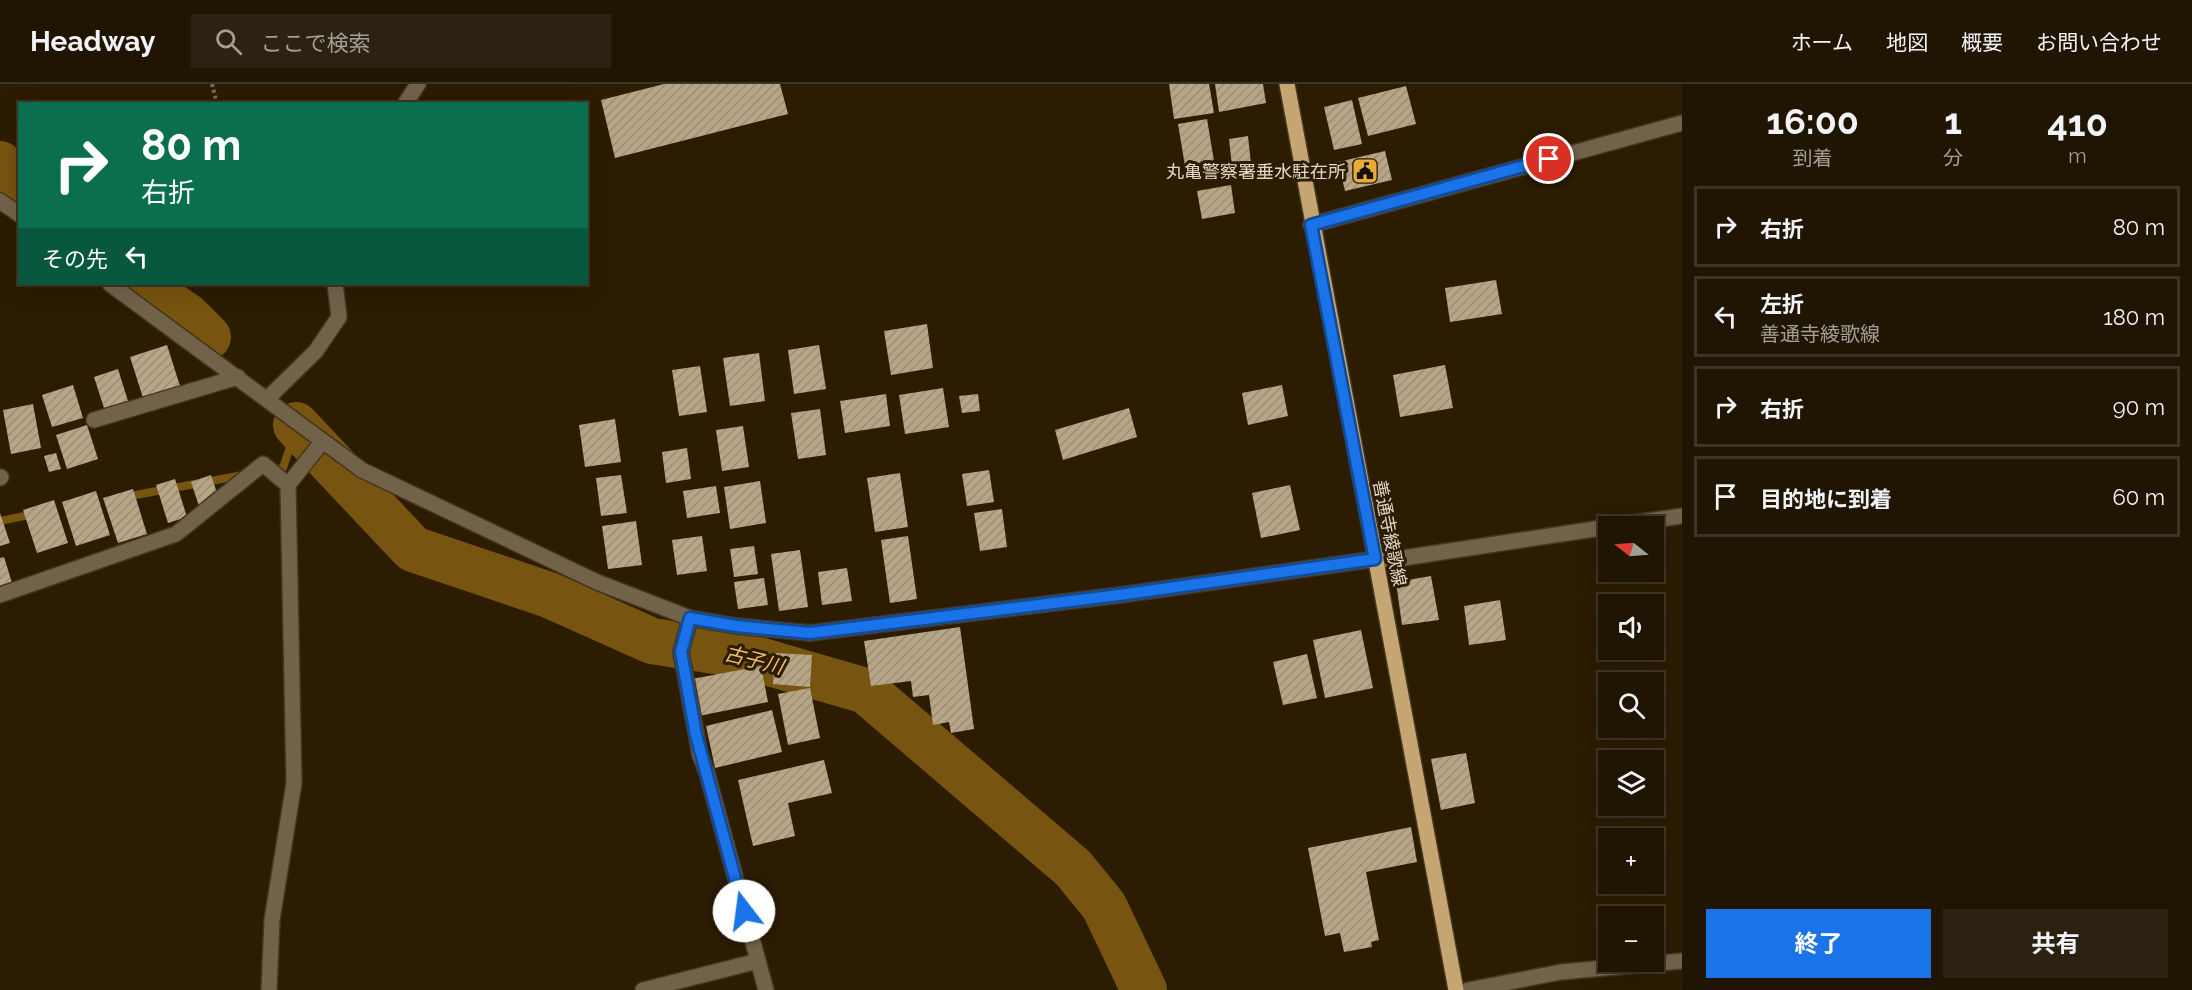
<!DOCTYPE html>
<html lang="ja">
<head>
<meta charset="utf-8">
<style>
  body { margin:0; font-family:Raleway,"Noto Sans JP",sans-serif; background:#2d2211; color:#f1f3f6; height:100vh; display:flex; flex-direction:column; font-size:22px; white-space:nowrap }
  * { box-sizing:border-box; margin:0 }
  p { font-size:20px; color:#a29f99 }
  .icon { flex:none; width:33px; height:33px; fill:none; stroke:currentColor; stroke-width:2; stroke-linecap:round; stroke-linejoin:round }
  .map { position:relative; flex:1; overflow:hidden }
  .details { display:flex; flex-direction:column; background:#201502; width:510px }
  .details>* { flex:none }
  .top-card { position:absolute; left:18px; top:18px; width:570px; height:183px; border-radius:0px; box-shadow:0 6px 24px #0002,0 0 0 2px #3d3424; background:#0b6e4f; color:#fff; overflow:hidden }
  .needle { width:39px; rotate:287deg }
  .fabs { position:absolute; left:1598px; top:432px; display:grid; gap:12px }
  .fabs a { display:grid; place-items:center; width:66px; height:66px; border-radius:0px; background:#201502; box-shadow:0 6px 24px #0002,0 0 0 2px #3d3424; font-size:30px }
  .pin { position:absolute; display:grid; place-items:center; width:51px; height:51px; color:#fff; margin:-26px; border:3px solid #fff; border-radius:50%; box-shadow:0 2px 6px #0007 }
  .me { position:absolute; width:66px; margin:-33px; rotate:345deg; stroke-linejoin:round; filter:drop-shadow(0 0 4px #0008) }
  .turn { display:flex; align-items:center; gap:21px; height:126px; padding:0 24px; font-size:27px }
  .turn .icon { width:78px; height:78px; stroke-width:2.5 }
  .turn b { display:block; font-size:42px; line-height:51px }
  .then { display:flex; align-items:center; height:57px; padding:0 24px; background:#0003; gap:12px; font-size:22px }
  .eta { display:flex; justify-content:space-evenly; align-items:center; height:102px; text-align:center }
  .eta b { font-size:36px; font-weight:700; line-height:42px }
  .action { display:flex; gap:12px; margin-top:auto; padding:12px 24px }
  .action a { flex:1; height:69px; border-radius:0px; background:#1a73e8; color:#fff; font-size:24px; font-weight:700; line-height:69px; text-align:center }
  .action a+a { background:#2d2211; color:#f1f3f6 }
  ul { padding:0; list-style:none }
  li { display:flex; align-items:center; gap:18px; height:81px; margin:0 12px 9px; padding:0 12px; border:3px solid #3d3424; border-radius:0px }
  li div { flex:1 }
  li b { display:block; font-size:22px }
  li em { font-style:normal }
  header { display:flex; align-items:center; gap:36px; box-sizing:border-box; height:84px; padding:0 30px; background:#201502; border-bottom:2px solid #3d3424 }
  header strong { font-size:28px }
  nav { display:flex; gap:33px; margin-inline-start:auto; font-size:21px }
  .search { width:420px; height:54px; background:#2d2211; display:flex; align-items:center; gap:15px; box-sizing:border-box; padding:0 21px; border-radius:0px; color:#a29f99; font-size:22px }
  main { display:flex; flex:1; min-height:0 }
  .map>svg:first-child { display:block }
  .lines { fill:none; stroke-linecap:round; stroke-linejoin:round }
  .stream { stroke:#77540f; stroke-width:8 }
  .river { stroke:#77540f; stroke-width:46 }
  .building { fill:url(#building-hatch) }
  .minor-casing { stroke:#44361e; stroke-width:18 }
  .major-casing { stroke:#44361e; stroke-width:18 }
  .path { stroke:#7a6d58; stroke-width:4; stroke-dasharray:3 3; stroke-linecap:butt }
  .minor { stroke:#72624a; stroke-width:15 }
  .major { stroke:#c5a571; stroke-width:15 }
  .route-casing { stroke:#114b97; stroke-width:15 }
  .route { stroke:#1a73e8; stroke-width:10 }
  .labels { text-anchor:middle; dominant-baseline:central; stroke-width:6; stroke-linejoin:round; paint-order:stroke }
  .poi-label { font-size:18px; fill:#e1d6c7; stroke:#2b1c02; text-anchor:end }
  .street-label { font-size:18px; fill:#e1d6c7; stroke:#2b1c02 }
  .water-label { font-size:20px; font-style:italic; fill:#f3be66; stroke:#2b1c02 }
</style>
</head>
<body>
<header>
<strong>Headway</strong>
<div class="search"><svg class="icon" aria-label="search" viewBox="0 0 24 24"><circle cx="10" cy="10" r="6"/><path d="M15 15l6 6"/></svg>ここで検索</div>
<nav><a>ホーム</a><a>地図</a><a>概要</a><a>お問い合わせ</a></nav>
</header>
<main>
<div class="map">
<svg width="1682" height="906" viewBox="0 0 1682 906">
  <defs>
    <pattern id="building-hatch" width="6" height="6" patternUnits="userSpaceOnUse" patternTransform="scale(1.5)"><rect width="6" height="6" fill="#b8a587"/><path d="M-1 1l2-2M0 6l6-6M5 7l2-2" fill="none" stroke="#9b8c74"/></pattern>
  </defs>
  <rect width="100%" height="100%" fill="#2b1c02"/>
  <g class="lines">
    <g class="stream">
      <polyline points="270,386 283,384 297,342"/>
      <polyline points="125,413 243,391"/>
      <polyline points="0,437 34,430"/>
    </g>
    <g class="river">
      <polyline points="0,80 20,101"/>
      <polyline points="140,200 187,232 208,253"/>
      <polyline points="296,341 413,465 549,511 652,557 745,572 866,607 1073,784 1104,822 1144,906"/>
    </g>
  </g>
  <g class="building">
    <polygon points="664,0 780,0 788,30 615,74 601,16"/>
    <polygon points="1169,0 1209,0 1214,29 1174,35"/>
    <polygon points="1215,0 1263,0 1266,19 1219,28"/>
    <polygon points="1406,2 1416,40 1368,52 1358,14"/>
    <polygon points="1352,16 1362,60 1334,66 1324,23"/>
    <polygon points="1207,35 1215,83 1186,88 1178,40"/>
    <polygon points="1248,52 1251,80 1232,83 1229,55"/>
    <polygon points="1385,67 1392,96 1345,107 1338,78"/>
    <polygon points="1231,101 1235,129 1202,135 1197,107"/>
    <polygon points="1496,196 1502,230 1450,238 1445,204"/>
    <polygon points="927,240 933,284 891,291 884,247"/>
    <polygon points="167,261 181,305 144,317 130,273"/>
    <polygon points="819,261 826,305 794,310 788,266"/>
    <polygon points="759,269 765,317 730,322 723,274"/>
    <polygon points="1445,281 1453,324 1400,333 1393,291"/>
    <polygon points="700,282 707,328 679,332 672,286"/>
    <polygon points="118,285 128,317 104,324 94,293"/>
    <polygon points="73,301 83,334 52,343 42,311"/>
    <polygon points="1282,301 1288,332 1248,341 1242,309"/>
    <polygon points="943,304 949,343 905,350 899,311"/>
    <polygon points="886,310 890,342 845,349 840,317"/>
    <polygon points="978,310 980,327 962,329 959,312"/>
    <polygon points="33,320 41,364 11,370 3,326"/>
    <polygon points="1129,324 1137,353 1063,376 1055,346"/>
    <polygon points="820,325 826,371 798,375 791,329"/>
    <polygon points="615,335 621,378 585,383 579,341"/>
    <polygon points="87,341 98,375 67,385 56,351"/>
    <polygon points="743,342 749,383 722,387 716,346"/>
    <polygon points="687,364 691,395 666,399 662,368"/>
    <polygon points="56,369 61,385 49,388 44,372"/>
    <polygon points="989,386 994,418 967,422 962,390"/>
    <polygon points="900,389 908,443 875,448 867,394"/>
    <polygon points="211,391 219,415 199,422 191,398"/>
    <polygon points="621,391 627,429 601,432 596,394"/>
    <polygon points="175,395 187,433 168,439 156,401"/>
    <polygon points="760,397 766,439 730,445 724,403"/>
    <polygon points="1290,401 1300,446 1261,454 1252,409"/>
    <polygon points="716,402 720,429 687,434 683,407"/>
    <polygon points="133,405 147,450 118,459 103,414"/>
    <polygon points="96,407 110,451 76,462 62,418"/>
    <polygon points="54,416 68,459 37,469 23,426"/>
    <polygon points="1002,425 1007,463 980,467 974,429"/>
    <polygon points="0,429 10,459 0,462"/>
    <polygon points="636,437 642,481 608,485 602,442"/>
    <polygon points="702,452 707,487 677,491 672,456"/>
    <polygon points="908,452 917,515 890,519 881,456"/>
    <polygon points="754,462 758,490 734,493 730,465"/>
    <polygon points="800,466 808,523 779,527 771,470"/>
    <polygon points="4,473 13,502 0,507 0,474"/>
    <polygon points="847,484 852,517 822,521 818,488"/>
    <polygon points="1431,492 1439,536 1402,541 1396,498"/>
    <polygon points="764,494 768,521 738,525 734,498"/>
    <polygon points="1500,516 1506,556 1469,561 1464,522"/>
    <polygon points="960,543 974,645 951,649 949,638 933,641 929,611 913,613 911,597 871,602 864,557"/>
    <polygon points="1361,546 1373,604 1325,614 1313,556"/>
    <polygon points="775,569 812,571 810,603 773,600"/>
    <polygon points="1307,570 1317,614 1283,621 1273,578"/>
    <polygon points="761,582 768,618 699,632 692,595"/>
    <polygon points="810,604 820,654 788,661 778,610"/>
    <polygon points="772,626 782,668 715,684 706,642"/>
    <polygon points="1466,669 1475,719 1441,726 1431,675"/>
    <polygon points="824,676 832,709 788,719 795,752 753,762 738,696"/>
    <polygon points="1411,743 1417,778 1366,788 1379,856 1371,858 1372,863 1344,868 1340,849 1325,852 1308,764"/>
  </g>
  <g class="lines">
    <g class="minor-casing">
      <g id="minor">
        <polyline points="405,20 418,0"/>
        <polyline points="0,117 20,131"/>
        <polyline points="1311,141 1682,39"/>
        <polyline points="110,200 362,386 597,498 690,534 736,542 810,549 1120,511 1375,475 1390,476 1608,443"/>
        <polyline points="268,314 316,267 339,233 335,200"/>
        <polyline points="94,336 238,293"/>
        <polyline points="0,394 1,393"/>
        <polyline points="1612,442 1682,432"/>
        <polyline points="0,511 176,450 263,380 288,401"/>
        <polyline points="690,534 681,568 700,671 707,689 766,906"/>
        <polyline points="269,906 272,836 294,699 288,401 322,358"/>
        <polyline points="643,906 758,877"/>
        <polyline points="1468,906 1561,888 1682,877"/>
      </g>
    </g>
    <g class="major-casing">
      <polyline id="major" points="1287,0 1456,906"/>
    </g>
    <polyline class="path" points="212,0 217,20"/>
    <use href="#minor" class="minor"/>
    <use href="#major" class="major"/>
  </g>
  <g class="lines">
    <g class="route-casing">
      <polyline id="route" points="744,827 696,651 681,568 690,534 736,542 810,549 1119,511 1375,475 1311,141 1549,75"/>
    </g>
    <use href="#route" class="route"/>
  </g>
  <defs>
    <g id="civic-square" transform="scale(1.35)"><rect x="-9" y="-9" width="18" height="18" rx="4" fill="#e9ab38" stroke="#2b1c02"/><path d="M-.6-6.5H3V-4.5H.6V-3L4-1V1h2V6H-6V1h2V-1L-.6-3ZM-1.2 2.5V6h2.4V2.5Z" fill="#111"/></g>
  </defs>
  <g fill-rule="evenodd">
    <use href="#civic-square" x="1365" y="87"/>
  </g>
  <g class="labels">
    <g class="poi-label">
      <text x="1346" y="87">丸亀警察署垂水駐在所</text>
    </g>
    <g class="street-label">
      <text transform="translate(1390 449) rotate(79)">善通寺綾歌線</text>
    </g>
    <g class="water-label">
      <text transform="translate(754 576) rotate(14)">古子川</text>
    </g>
  </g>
</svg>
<div class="fabs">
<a><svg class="needle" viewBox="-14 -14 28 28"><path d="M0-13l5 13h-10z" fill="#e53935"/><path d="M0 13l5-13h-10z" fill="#a29f99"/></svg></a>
<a><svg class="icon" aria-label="sound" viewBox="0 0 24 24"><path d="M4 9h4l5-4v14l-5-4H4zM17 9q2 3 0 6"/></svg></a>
<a><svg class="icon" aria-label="search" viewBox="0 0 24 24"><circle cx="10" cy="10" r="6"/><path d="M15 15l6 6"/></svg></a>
<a><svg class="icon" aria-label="layers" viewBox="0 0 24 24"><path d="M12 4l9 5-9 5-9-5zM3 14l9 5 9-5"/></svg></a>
<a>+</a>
<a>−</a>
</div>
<div class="pin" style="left:1549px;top:75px;background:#d93025"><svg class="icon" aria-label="arrive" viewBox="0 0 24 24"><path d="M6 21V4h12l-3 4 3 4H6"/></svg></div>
<svg class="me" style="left:744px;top:827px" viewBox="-20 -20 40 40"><circle r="19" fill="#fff"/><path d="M0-13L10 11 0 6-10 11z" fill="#1a73e8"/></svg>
<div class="top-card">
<div class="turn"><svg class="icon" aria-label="right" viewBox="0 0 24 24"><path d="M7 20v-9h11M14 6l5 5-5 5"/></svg><div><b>80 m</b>右折</div></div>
<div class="then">その先<svg class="icon" aria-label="left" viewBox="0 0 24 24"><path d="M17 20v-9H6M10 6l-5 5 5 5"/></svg></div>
</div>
</div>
<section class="details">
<div class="eta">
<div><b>16:00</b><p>到着</p></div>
<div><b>1</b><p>分</p></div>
<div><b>410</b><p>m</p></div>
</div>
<ul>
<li><svg class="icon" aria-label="right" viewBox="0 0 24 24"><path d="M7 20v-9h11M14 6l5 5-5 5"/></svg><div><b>右折</b></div><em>80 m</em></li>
<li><svg class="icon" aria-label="left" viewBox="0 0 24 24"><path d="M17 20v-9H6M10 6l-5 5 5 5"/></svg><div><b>左折</b><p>善通寺綾歌線</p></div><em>180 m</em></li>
<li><svg class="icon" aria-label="right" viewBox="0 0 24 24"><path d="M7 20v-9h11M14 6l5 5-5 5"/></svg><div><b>右折</b></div><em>90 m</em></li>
<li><svg class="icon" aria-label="arrive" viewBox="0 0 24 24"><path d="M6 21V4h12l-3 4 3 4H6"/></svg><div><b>目的地に到着</b></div><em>60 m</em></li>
</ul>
<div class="action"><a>終了</a><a>共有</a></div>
</section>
</main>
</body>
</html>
